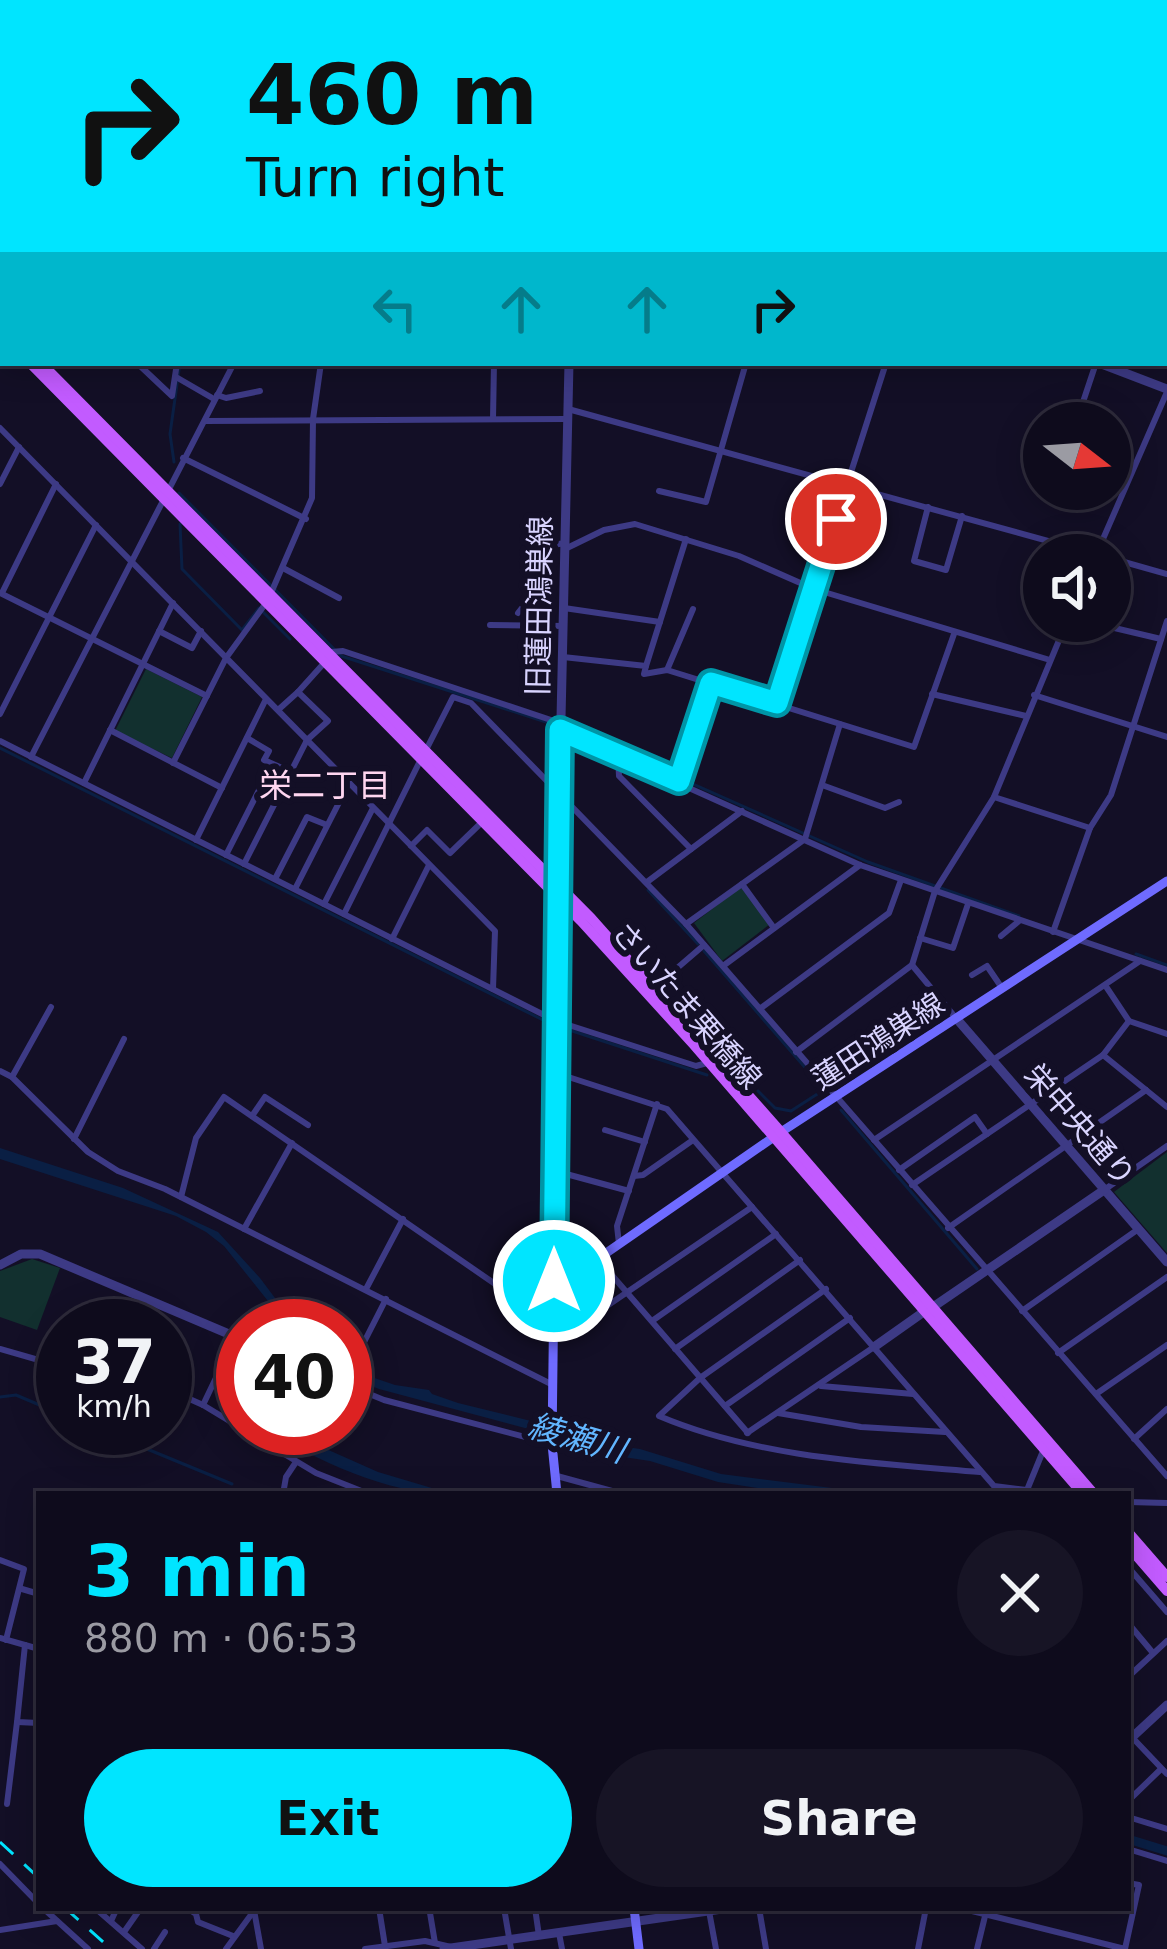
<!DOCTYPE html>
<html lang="en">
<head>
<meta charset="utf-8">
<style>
  body { margin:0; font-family:"DejaVu Sans","Noto Sans JP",sans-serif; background:#171425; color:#f1f3f6; height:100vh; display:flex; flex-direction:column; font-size:45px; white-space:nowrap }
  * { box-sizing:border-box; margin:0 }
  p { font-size:39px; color:#9b9ba3 }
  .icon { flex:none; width:66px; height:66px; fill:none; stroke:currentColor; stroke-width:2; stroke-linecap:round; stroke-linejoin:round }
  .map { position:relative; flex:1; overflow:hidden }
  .panel { position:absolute; left:36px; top:1491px; width:1095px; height:420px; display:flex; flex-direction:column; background:#0e0b1c; border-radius:0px; box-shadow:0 6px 30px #0003,0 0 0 3px #2e2b3b }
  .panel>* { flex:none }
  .hud { position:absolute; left:0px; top:0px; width:1167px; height:366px; box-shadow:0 6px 30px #0003,0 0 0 3px #2e2b3b; background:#00e5ff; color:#111; overflow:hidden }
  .needle { width:78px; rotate:107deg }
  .buttons { position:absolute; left:1023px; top:402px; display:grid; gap:24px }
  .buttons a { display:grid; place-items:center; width:108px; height:108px; border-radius:50%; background:#0e0b1c; box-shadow:0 6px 30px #0003,0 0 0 3px #2e2b3b; font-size:60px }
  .speed { position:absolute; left:36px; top:1299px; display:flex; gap:24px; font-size:60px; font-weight:700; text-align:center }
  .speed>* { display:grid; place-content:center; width:156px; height:156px; border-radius:50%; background:#0e0b1c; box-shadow:0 6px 30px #0003,0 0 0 3px #2e2b3b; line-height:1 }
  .speed small { font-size:30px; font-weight:400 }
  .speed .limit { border:18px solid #d22; background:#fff; color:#111 }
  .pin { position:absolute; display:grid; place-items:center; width:102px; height:102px; color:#fff; margin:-51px; border:6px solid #fff; border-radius:50%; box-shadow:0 3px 12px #0007 }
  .me { position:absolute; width:132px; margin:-66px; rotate:0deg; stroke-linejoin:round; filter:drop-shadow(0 0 9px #0008) }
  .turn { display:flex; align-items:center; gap:42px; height:252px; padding:0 48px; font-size:54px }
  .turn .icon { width:156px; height:156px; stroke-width:2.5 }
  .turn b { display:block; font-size:84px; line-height:102px }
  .lanes { display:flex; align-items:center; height:114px; padding:0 48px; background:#0003; justify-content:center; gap:60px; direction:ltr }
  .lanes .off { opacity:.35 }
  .round { display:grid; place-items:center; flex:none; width:126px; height:126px; border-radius:63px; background:#171425 }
  .head { display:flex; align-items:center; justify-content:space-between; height:204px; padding:0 48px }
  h1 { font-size:72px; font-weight:800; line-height:90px; color:#00e5ff }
  .primary-button { display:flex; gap:24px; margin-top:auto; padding:24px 48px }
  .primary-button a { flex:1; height:138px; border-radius:72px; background:#00e5ff; color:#111; font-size:48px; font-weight:800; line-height:138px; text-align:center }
  .primary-button a+a { background:#171425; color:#f1f3f6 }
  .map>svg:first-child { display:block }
  .green { fill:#12302f }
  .water { fill:#0a1f44 }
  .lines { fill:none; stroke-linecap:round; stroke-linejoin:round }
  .stream { stroke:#0a1f44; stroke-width:3 }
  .canal { stroke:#0a1f44; stroke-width:9 }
  .river { stroke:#0a1f44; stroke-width:15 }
  .minor { stroke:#3d3a85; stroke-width:6 }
  .tertiary { stroke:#3d3a85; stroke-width:9 }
  .secondary { stroke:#6f6bff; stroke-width:9 }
  .primary { stroke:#c25bff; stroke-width:10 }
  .rail { stroke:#00e5ff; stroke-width:3; stroke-dasharray:18 15; stroke-linecap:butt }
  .route-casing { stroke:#0095a6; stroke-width:30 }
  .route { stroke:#00e5ff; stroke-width:21 }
  .labels { text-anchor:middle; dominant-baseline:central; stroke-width:12; stroke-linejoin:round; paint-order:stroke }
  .street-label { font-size:30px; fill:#d9d4ff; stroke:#130f26 }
  .neighbourhood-label { font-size:33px; fill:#ffd6f0; stroke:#130f26 }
  .water-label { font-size:33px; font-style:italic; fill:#62b6ff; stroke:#130f26 }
</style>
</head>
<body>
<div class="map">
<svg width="1167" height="1949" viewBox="0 0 1167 1949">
  <rect width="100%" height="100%" fill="#130f26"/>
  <g class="green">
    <polygon points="146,669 202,697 172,758 115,731"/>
    <polygon points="742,886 770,924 722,961 694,923"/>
    <polygon points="1167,1152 1167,1253 1114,1192"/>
    <polygon points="32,1259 60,1268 37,1330 0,1317 0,1271"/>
  </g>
  <g class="water">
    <polygon points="0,1148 123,1188 218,1232 260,1278 296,1326 288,1326 224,1246 206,1232 176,1216 0,1159"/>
    <polygon points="345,1368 395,1385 429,1390 432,1394 458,1403 543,1424 590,1442 640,1449 721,1474 880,1494 796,1494 718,1482 650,1461 597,1453 566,1439 379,1389 345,1375"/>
    <path d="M261 1428H279L378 1472 452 1494C384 1494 319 1460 261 1428Z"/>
  </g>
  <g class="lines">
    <g class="stream">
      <polyline points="174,462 170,434 180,363"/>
      <polyline points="179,493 341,656 546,722"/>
      <polyline points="180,524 182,569 242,630 259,608 290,639"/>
      <polyline points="567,728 868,862 1019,916"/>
      <polyline points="0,748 551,1024"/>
      <polyline points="648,890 698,944"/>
      <polyline points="704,951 822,1087 822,1091 791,1111 775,1108 758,1091"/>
      <polyline points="1136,954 1167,965"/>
      <polyline points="560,1027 707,1075"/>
      <polyline points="841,1110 977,1269"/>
      <polyline points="0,1397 16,1395 63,1415"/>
      <polyline points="96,1428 232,1484"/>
    </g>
    <polyline class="canal" points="1128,1839 1167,1851"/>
    <polyline class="river" points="558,1433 616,1448"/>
    <g class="minor">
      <polyline points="489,0 491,3"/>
      <polyline points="100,3 105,0"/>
      <polyline points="733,3 733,0"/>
      <polyline points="0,65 3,64"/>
      <polyline points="0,99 3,98"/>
      <polyline points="0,152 3,150"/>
      <polyline points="0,221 3,220"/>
      <polyline points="0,226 3,229"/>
      <polyline points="137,363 172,396 177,363"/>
      <polyline points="176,377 214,399"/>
      <polyline points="217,395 226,398 260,391"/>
      <polyline points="568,409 1099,555"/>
      <polyline points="493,419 494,363"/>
      <polyline points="205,421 567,419"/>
      <polyline points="1076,423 1096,363"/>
      <polyline points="0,428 495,931 493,989"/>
      <polyline points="183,458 306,519"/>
      <polyline points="0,484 19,447"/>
      <polyline points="659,491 706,502 746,363"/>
      <polyline points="928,507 914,561 946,570 962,516"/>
      <polyline points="565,549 604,530 635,524 739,556 814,589 1050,660"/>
      <polyline points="1096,555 1167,392"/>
      <polyline points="1110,558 1167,574"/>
      <polyline points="283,568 339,598"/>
      <polyline points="0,593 207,696"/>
      <polyline points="2,593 56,484"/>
      <polyline points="271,593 312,498 313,419 321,363"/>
      <polyline points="564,608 660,622"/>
      <polyline points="518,613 529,599 531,561 547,546 565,543"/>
      <polyline points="490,625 564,626"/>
      <polyline points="1106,626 1161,639"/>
      <polyline points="159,631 192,648 201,631"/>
      <polyline points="331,652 343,651 560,723"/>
      <polyline points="563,657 646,666 644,674 667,670 914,747 954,634"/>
      <polyline points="646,666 686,539"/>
      <polyline points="667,670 693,609"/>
      <polyline points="298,692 325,662"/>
      <polyline points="932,694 1026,716"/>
      <polyline points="1034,695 1167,737"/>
      <polyline points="777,703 886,363"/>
      <polyline points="0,714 96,525"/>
      <polyline points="110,730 222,788"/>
      <polyline points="560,730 860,865 1167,970"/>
      <polyline points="247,738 269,751 264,760 291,772"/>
      <polyline points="0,741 556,1021 696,1066 707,1063"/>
      <polyline points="426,750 453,697 471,703 686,924 1167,1476"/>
      <polyline points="618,755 619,776 691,849"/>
      <polyline points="31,757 234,363"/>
      <polyline points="173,763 226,658 266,603"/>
      <polyline points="679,781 711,683"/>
      <polyline points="84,783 173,603"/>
      <polyline points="822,785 885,808 899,802"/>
      <polyline points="994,797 1090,828"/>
      <polyline points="196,840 266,699"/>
      <polyline points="411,846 427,830 450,853 481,823"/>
      <polyline points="226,855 260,788 279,797"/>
      <polyline points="244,864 307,740 328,721 298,692 278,710"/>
      <polyline points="275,879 307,817 327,825"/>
      <polyline points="647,882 742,811"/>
      <polyline points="742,884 774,928"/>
      <polyline points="295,889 349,783"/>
      <polyline points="324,904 373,808"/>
      <polyline points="344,914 420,761"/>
      <polyline points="686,924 805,839 840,724"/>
      <polyline points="1053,932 1090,828 1111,795 1167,621"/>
      <polyline points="1001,936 1019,921"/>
      <polyline points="920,938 953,948 968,904"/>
      <polyline points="392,939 429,865"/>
      <polyline points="912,965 955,1017"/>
      <polyline points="723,966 860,865"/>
      <polyline points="972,975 987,966 1002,988"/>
      <polyline points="1105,985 1129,1021 1167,1034"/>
      <polyline points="654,988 704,945"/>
      <polyline points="761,1008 889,913 901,880"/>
      <polyline points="796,1052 912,965 935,891 994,797 1067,621"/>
      <polyline points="1103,1055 1167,1107"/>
      <polyline points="0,1071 12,1077 88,1152 118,1171 165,1189 553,1385"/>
      <polyline points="556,1073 667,1109 994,1486 1027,1490 1043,1451"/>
      <polyline points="12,1077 51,1007"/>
      <polyline points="252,1116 265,1097 308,1125"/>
      <polyline points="605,1130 645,1142"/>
      <polyline points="74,1139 124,1039"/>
      <polyline points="874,1140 1140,961"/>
      <polyline points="899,1170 975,1117 987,1134"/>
      <polyline points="555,1171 629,1191"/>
      <polyline points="634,1176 643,1175 693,1140"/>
      <polyline points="912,1185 1103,1055 1129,1021"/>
      <polyline points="1104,1190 1167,1146"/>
      <polyline points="181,1197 196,1138 224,1097 543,1317 554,1318"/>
      <polyline points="948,1228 1146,1090"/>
      <polyline points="244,1229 292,1143"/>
      <polyline points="619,1244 617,1226 657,1104"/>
      <polyline points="598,1259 748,1433"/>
      <polyline points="366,1289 403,1219"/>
      <path d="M826 1289 700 1378 659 1416C758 1458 873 1463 980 1472"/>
      <polyline points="1022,1311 1137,1230"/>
      <polyline points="652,1321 776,1234"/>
      <polyline points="579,1325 752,1207"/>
      <polyline points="0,1349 63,1367"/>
      <polyline points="675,1349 800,1260"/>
      <polyline points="1058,1353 1167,1277"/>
      <polyline points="358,1354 386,1299"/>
      <polyline points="345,1384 384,1400 552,1444"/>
      <polyline points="821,1386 913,1394"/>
      <polyline points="165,1388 203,1405 316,1473 369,1494"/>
      <polyline points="1096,1394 1167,1345"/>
      <polyline points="203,1405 235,1338"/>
      <polyline points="725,1406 850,1318"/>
      <polyline points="778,1413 861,1427 945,1432"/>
      <polyline points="747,1433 874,1347"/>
      <polyline points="1134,1439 1167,1409"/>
      <polyline points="557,1476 623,1494"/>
      <polyline points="283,1494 286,1477 296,1462"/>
      <polyline points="1128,1502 1167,1503"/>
      <polyline points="0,1560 24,1569 6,1640"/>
      <polyline points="1128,1567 1167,1612"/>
      <polyline points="22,1589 39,1594"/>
      <polyline points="1128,1623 1153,1653"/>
      <polyline points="0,1638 39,1649"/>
      <polyline points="25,1645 17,1722 39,1723"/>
      <polyline points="1128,1677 1167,1641"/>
      <polyline points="1128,1733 1167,1774"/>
      <polyline points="1128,1801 1160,1770"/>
      <polyline points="7,1804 17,1722"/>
      <polyline points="1128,1817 1167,1829"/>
      <polyline points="1128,1849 1167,1861"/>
      <polyline points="0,1864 39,1904"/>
      <polyline points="43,1908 88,1949"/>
      <polyline points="95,1908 142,1949"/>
      <polyline points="187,1908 196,1914 198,1922 233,1936"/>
      <polyline points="379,1908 385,1946"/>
      <polyline points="504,1908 511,1949"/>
      <polyline points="535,1908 539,1936"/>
      <polyline points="759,1908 766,1949"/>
      <polyline points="960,1908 1125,1949 1139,1885 1128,1883"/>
      <polyline points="254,1910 261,1949"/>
      <polyline points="709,1911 716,1949"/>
      <polyline points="430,1913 435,1943"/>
      <polyline points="111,1921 117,1908"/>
      <polyline points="0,1930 57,1921"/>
      <polyline points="124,1932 138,1912"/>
      <polyline points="559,1933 562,1949"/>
      <polyline points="154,1949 165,1932"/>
      <polyline points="226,1949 256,1908"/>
      <polyline points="365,1949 425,1941 451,1947"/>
      <polyline points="918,1949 926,1908"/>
      <polyline points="977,1949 987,1908"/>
    </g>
    <g class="tertiary">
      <polyline points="1099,363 1167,389"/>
      <polyline points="956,1018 1167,1262"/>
      <polyline points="0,1265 21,1254 40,1254 243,1340"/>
      <polyline points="554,1281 555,985 569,363"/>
      <polyline points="933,1307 1104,1190"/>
      <polyline points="874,1347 925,1311"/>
      <polyline points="1128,1741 1167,1705"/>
      <polyline points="444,1949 729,1908"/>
    </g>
    <g class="secondary">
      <polyline points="557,1494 552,1444 554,1281 573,1276 781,1132 1167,881"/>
      <polyline points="634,1908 639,1949"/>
    </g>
    <g class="primary">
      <polyline points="0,321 3,324"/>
      <polyline points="0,333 3,336"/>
      <polyline points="30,363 581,921 694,1045 1083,1494"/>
      <polyline points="41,363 591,918 781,1132 1094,1494"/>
      <polyline points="1128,1532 1167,1577"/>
      <polyline points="1128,1546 1167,1591"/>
    </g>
    <g class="rail">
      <polyline points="0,1842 39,1878"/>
      <polyline points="65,1908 111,1949"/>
    </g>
  </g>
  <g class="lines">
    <g class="route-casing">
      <polyline id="route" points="554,1281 560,730 679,781 711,683 777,703 836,519"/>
    </g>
    <use href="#route" class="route"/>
  </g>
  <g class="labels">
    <g class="street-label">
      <text transform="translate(539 606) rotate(-89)">旧蓮田鴻巣線</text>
      <text transform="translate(687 1005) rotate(49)">さいたま栗橋線</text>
      <text transform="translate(878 1041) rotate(-33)">蓮田鴻巣線</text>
      <text transform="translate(1080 1125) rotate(49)">栄中央通り</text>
    </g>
    <g class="neighbourhood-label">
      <text x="325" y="785">栄二丁目</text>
    </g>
    <g class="water-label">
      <text transform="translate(577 1438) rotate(16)">綾瀬川</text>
    </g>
  </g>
</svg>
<div class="buttons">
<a><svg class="needle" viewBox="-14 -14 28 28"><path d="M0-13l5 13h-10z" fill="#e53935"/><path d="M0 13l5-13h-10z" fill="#9b9ba3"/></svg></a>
<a><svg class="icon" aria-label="sound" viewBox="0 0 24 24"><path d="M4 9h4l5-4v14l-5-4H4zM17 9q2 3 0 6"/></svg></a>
</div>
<div class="speed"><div>37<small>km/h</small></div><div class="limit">40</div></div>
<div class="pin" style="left:836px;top:519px;background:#d93025"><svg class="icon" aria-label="arrive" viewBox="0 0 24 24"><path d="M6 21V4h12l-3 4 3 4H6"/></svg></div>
<svg class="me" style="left:554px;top:1281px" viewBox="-20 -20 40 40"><circle r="17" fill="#00e5ff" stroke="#fff" stroke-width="3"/><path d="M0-11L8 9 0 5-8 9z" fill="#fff"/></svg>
<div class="hud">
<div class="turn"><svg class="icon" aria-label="right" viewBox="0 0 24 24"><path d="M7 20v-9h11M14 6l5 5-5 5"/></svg><div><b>460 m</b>Turn right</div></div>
<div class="lanes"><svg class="icon off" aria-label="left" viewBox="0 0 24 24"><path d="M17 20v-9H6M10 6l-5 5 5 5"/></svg><svg class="icon off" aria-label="ahead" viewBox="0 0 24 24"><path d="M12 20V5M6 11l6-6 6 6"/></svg><svg class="icon off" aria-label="ahead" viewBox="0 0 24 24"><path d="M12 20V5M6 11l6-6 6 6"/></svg><svg class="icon" aria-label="right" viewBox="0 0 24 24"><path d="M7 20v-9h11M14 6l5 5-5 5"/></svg></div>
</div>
<section class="panel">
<div class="head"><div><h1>3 min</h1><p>880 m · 06:53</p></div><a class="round"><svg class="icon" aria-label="close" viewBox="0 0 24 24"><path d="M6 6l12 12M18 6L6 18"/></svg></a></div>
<div class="primary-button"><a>Exit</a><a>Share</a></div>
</section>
</div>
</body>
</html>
